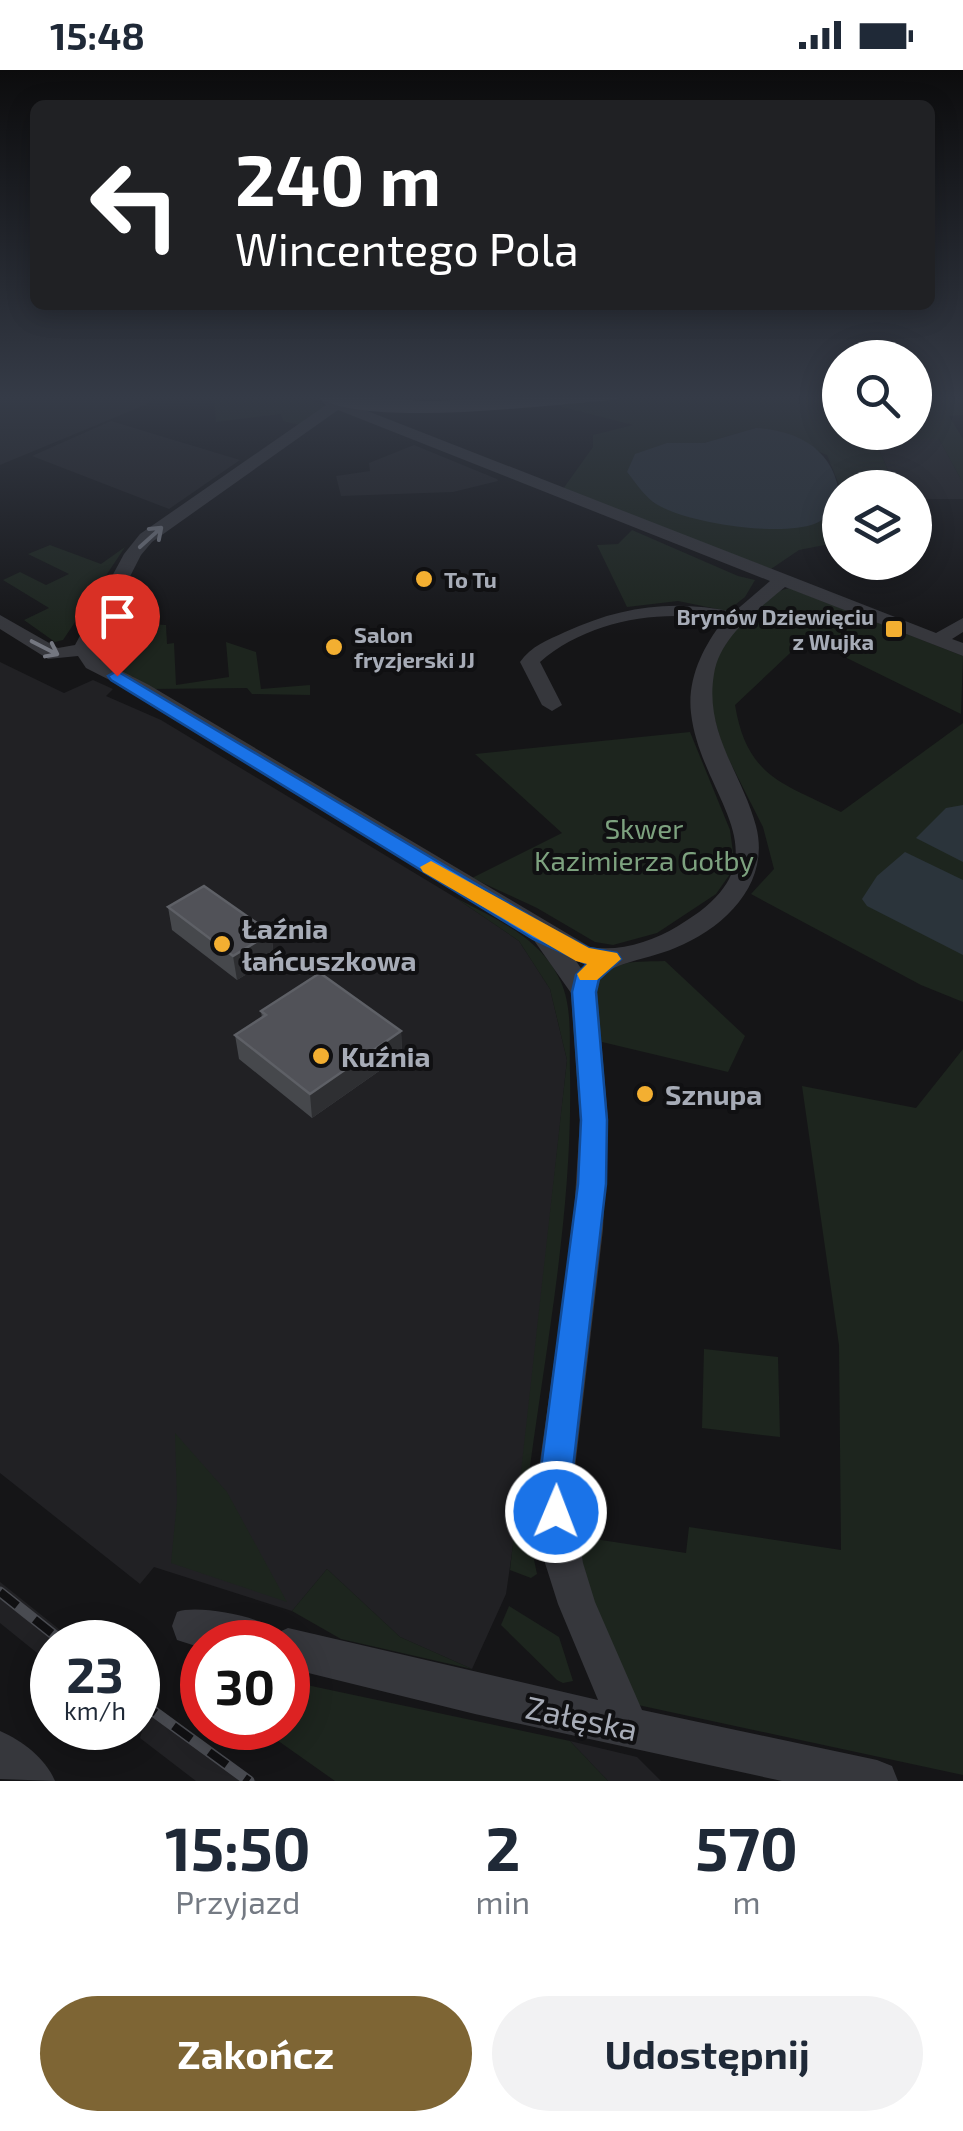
<!DOCTYPE html>
<html lang="pl">
<head>
<meta charset="utf-8">
<style>
  body { margin:0; font-family:"Exo 2",sans-serif; background:#f2f2f3; color:#1f2937; height:100vh; display:flex; flex-direction:column; font-size:38px; white-space:nowrap }
  * { box-sizing:border-box; margin:0 }
  p { font-size:32px; color:#747a83 }
  .icon { flex:none; width:55px; height:55px; fill:none; stroke:currentColor; stroke-width:2; stroke-linecap:round; stroke-linejoin:round }
  .map { position:relative; height:1711px; overflow:hidden }
  .drawer { display:flex; flex-direction:column; background:#fff; flex:1 }
  .drawer>* { flex:none }
  .guide { position:absolute; left:30px; top:30px; width:905px; height:210px; border-radius:15px; box-shadow:0 5px 25px #0003; background:#202124; color:#fff; overflow:hidden }
  .tools { position:absolute; left:822px; top:270px; display:grid; gap:20px }
  .tools a { display:grid; place-items:center; width:110px; height:110px; border-radius:50%; background:#fff; box-shadow:0 5px 25px #0003; font-size:50px }
  .speed { position:absolute; left:30px; top:1550px; display:flex; gap:20px; font-size:50px; font-weight:700; text-align:center }
  .speed>* { display:grid; place-content:center; width:130px; height:130px; border-radius:50%; background:#fff; box-shadow:0 5px 25px #0003; line-height:1 }
  .speed small { font-size:25px; font-weight:400 }
  .speed .limit { border:15px solid #d22; background:#fff; color:#111 }
  .pin { position:absolute; display:grid; place-items:center; width:85px; height:85px; color:#fff; margin:-102px -42px; border-radius:50% 50% 50% 0; rotate:-45deg; box-shadow:0 0 10px #0007 }
  .pin .icon { rotate:45deg }
  .me { position:absolute; width:110px; margin:-55px; rotate:1deg; stroke-linejoin:round; filter:drop-shadow(0 0 8px #0008) }
  .turn { display:flex; align-items:center; gap:35px; height:210px; padding:0 40px; font-size:45px }
  .turn .icon { width:130px; height:130px; stroke-width:2.5 }
  .turn b { display:block; font-size:70px; line-height:85px }
  .eta { display:flex; justify-content:space-evenly; align-items:center; height:170px; text-align:center }
  .eta b { font-size:60px; font-weight:700; line-height:70px }
  .cta { display:flex; gap:20px; margin-top:auto; padding:20px 40px }
  .cta a { flex:1; height:115px; border-radius:60px; background:#7e6534; color:#fff; font-size:40px; font-weight:700; line-height:115px; text-align:center }
  .cta a+a { background:#f2f2f3; color:#1f2937 }
  .status { display:flex; justify-content:space-between; align-items:center; height:70px; padding:0 50px; background:#fff; direction:ltr }
  .status svg { height:28px; fill:currentColor }
  .map>svg:first-child { display:block }
  .built { fill:#212124 }
  .green { fill:#1d251e }
  .water { fill:#2b343b }
  .lines { fill:none; stroke-linecap:round; stroke-linejoin:round }
  .minor { fill:#36373c; fill-rule:evenodd }
  .major { fill:#52545b; fill-rule:evenodd }
  .rail-casing { stroke:#494b51; stroke-width:11 }
  .rail { stroke:#101012; stroke-width:8; stroke-dasharray:22; stroke-linecap:butt }
  .wall { fill:#46484c }
  .shaded-wall { fill:#2e2f32 }
  .building { fill:#515258; stroke:#5e6066; stroke-width:2.5 }
  .oneway { stroke:#747780 }
  .route { fill:#1a73e8; stroke:#114b97; stroke-width:2.5 }
  .slow { fill:#f59e0b }
  .poi-dot { fill:#f3af31; stroke:#101012; stroke-width:4 }
  .labels { text-anchor:middle; dominant-baseline:central; stroke-width:8; stroke-linejoin:round; paint-order:stroke }
  .far-poi-label { font-size:22px; font-weight:bold; fill:#a7acb7; stroke:#101012; text-anchor:start }
  .park-label { font-size:28px; fill:#7da27f; stroke:#101012 }
  .poi-label { font-size:28px; font-weight:bold; fill:#a7acb7; stroke:#101012; text-anchor:start }
  .near-street-label { font-size:32px; fill:#a7acb7; stroke:#101012 }
</style>
</head>
<body>
<div class="status"><b>15:48</b><svg viewBox="0 0 49 12"><path d="M0 12V9h3v3zM5 12V6h3v6zM10 12V3h3v9zM15 12V0h3v12zM26 1h20v11H26zM47 4h2v5h-2z"/></svg></div>
<div class="map">
<svg width="963" height="1711" viewBox="0 0 963 1711">
  <rect width="100%" height="100%" fill="#151517"/>
  <g class="built">
    <polygon points="0,325 157,325 145,335 0,395"/>
    <polygon points="111,351 240,390 169,439 32,386"/>
    <polygon points="874,369 939,369 963,413 963,429 915,429 915,418 896,417"/>
    <polygon points="414,375 497,409 498,411 453,422 341,426 336,406 370,401 369,393"/>
    <polygon points="0,592 64,623 93,610 113,619 106,626 161,650 456,828 519,871 550,919 567,990 519,1434 506,1524 472,1599 400,1567 327,1499 292,1541 154,1497 140,1514 0,1403"/>
    <polygon points="0,1512 75,1572 52,1572 52,1595 0,1553"/>
    <polygon points="150,1635 256,1711 196,1711 140,1668"/>
    <polygon points="570,1671 637,1687 661,1711 608,1711"/>
  </g>
  <g class="green">
    <polygon points="214,325 299,325 326,336 299,355 283,351 281,344 216,352"/>
    <polygon points="704,325 840,325 840,362 915,362 915,325 963,325 963,345 949,346 963,369 963,413 939,369 874,369 896,418 840,417 827,385 756,358 704,373 667,373 627,402 654,433 813,454 840,437 840,472 799,480 771,499 563,419 593,377 593,365 633,355 559,336 560,333"/>
    <polygon points="632,460 738,506 755,510 745,527 727,541 678,531 627,537 597,475 618,474"/>
    <polygon points="50,475 101,494 125,477 63,570 55,572 24,550 49,538 3,510 20,502 46,515 69,504 28,484"/>
    <path d="M789 518 963 586 961 644 806 568 735 635C747 707 782 713 841 742L963 653V932L921 915 751 824 774 799 763 757 723 678 709 629 710 598 743 548 779 521Z"/>
    <polygon points="108,552 166,555 167,574 174,573 176,615 229,607 226,572 256,582 261,619 310,615 310,625 252,624 247,618 150,619 132,606 127,609 101,594 92,584"/>
    <polygon points="690,662 730,760 735,797 716,824 657,863 613,875 595,872 537,838 472,808 562,763 475,684"/>
    <path d="M456 828C496 849 542 868 561 912 573 940 569 973 570 1002 573 1144 545 1280 527 1419L529 1466 537 1504 531 1508 510 1500 567 990 550 919 519 871Z"/>
    <path d="M665 891 745 966 728 1002 602 972 589 923C612 889 627 892 665 891Z"/>
    <polygon points="963,979 963,1705 638,1635 596,1542 575,1466 686,1483 689,1457 841,1480 839,1275 802,1016 916,1038"/>
    <polygon points="704,1279 778,1287 780,1367 702,1358"/>
    <polygon points="175,1363 227,1422 287,1532 171,1493 177,1431"/>
    <polygon points="327,1499 400,1567 472,1599 341,1569 292,1541"/>
    <polygon points="509,1536 559,1567 573,1611 563,1613 557,1610 501,1555"/>
    <polygon points="288,1611 570,1671 608,1711 335,1711 260,1658 288,1658"/>
  </g>
  <g class="water">
    <path d="M756 358C806 361 840 386 840 437 832 442 823 451 814 454 780 467 682 453 653 432 643 424 635 412 627 402L635 384 667 373H704Z"/>
    <polygon points="963,735 963,792 916,768 946,738"/>
    <polygon points="905,782 963,810 963,885 867,836 862,829 877,806"/>
  </g>
  <g class="lines">
    <g class="minor">
      <path d="M314 325H355L347 333 936 563 963 548V562L952 569 963 573V586L785 517C758 540 720 566 714 604 704 663 742 703 756 756 771 813 725 858 675 878 659 885 641 888 624 894 614 897 606 903 596 906L587 903 585 894 576 891 597 922 608 1050 603 1159 575 1398V1442L583 1493 595 1532 642 1640 877 1690 892 1696 898 1711H782L475 1644 288 1598V1572H202V1578L177 1570 172 1556 177 1542C197 1534 264 1547 279 1562L288 1558 598 1630 558 1534 545 1493 539 1442V1398L573 1159 580 1050 571 923 533 869 135 623 86 598 78 586 48 589 0 559V545L58 578 75 575 124 484 140 464 326 335ZM338 340 770 511 734 542C673 529 621 536 565 562 548 570 531 576 520 592L542 635 552 641 562 635 540 592C588 550 663 538 723 551 703 577 687 609 691 643 701 731 794 788 678 856 652 872 619 882 590 877L149 615 100 590 93 579 141 485 152 472Z"/>
      <path d="M0 1661C23 1671 45 1688 55 1711L0 1709Z"/>
    </g>
    <path class="major" d="M314 325 427 331 623 325 614 330C553 334 359 360 314 325Z"/>
    <g class="rail-casing">
      <g id="rail">
        <polyline points="0,1522 63,1572"/>
        <polyline points="138,1630 249,1711"/>
      </g>
    </g>
    <use href="#rail" class="rail"/>
  </g>
  <g class="wall">
    <polygon points="168,837 271,863 274,887 237,910 172,860"/>
    <polygon points="261,941 401,961 402,985 312,1048 239,989 235,965 262,948"/>
  </g>
  <g class="shaded-wall">
    <polygon points="271,863 274,887 237,910 233,886"/>
    <polygon points="401,961 402,985 312,1048 310,1024"/>
  </g>
  <g class="building">
    <polygon points="204,816 271,863 233,886 168,837"/>
    <polygon points="320,903 401,961 310,1024 235,965 266,945 261,941"/>
  </g>
  <defs><path id="oneway-shaft" d="M-6 0H5M1.5-3L5.5 0L1.5 3" fill="none" stroke-width="1.6" stroke-linecap="round" stroke-linejoin="round" transform="scale(2.5)"/></defs>
  <g class="oneway">
    <use href="#oneway-shaft" transform="translate(151 467) rotate(-42)"/>
    <use href="#oneway-shaft" transform="translate(45 578) rotate(27)"/>
  </g>
  <linearGradient id="sky" x2="0" y2="1"><stop stop-color="#0c0c0d"/><stop offset="0.58" stop-color="#353b47"/><stop offset="1" stop-color="#353b47" stop-opacity="0"/></linearGradient>
  <rect width="963" height="565" fill="url(#sky)"/>
  <polygon class="route" points="117,601 550,858 589,878 617,883 621,889 599,909 596,922 607,1050 606,1114 573,1398 573,1442 568,1453 556,1458 545,1453 540,1442 541,1398 578,1114 581,1050 572,922 576,905 587,894 533,869 111,610 108,606"/>
  <polygon class="slow" points="431,791 589,878 617,883 621,889 597,910 580,910 577,904 587,894 576,891 423,802 420,797"/>
  <g class="poi-dot">
    <circle cx="424" cy="509" r="10"/>
    <rect x="884" y="549" width="20" height="20" rx="5"/>
    <circle cx="334" cy="577" r="10"/>
    <circle cx="222" cy="874" r="10"/>
    <circle cx="321" cy="986" r="10"/>
    <circle cx="645" cy="1024" r="10"/>
  </g>
  <g class="labels">
    <g class="far-poi-label">
      <text x="444" y="509">To Tu</text>
      <text x="874" y="546" text-anchor="end">Brynów Dziewięciu<tspan x="874" dy="25">z Wujka</tspan></text>
      <text x="354" y="564">Salon<tspan x="354" dy="25">fryzjerski JJ</tspan></text>
    </g>
    <g class="park-label">
      <text x="644" y="758">Skwer<tspan x="644" dy="32">Kazimierza Gołby</tspan></text>
    </g>
    <g class="poi-label">
      <text x="242" y="858">Łaźnia<tspan x="242" dy="32">łańcuszkowa</tspan></text>
      <text x="341" y="986">Kuźnia</text>
      <text x="665" y="1024">Sznupa</text>
    </g>
    <g class="near-street-label">
      <text transform="translate(582 1647) rotate(12)">Załęska</text>
    </g>
  </g>
</svg>
<div class="tools">
<a><svg class="icon" aria-label="search" viewBox="0 0 24 24"><circle cx="10" cy="10" r="6"/><path d="M15 15l6 6"/></svg></a>
<a><svg class="icon" aria-label="layers" viewBox="0 0 24 24"><path d="M12 4l9 5-9 5-9-5zM3 14l9 5 9-5"/></svg></a>
</div>
<div class="speed"><div>23<small>km/h</small></div><div class="limit">30</div></div>
<div class="pin" style="left:117px;top:606px;background:#d93025"><svg class="icon" aria-label="arrive" viewBox="0 0 24 24"><path d="M6 21V4h12l-3 4 3 4H6"/></svg></div>
<svg class="me" style="left:556px;top:1442px" viewBox="-20 -20 40 40"><circle r="17" fill="#1a73e8" stroke="#fff" stroke-width="3"/><path d="M0-11L8 9 0 5-8 9z" fill="#fff"/></svg>
<div class="guide">
<div class="turn"><svg class="icon" aria-label="left" viewBox="0 0 24 24"><path d="M17 20v-9H6M10 6l-5 5 5 5"/></svg><div><b>240 m</b>Wincentego Pola</div></div>
</div>
</div>
<section class="drawer">
<div class="eta">
<div><b>15:50</b><p>Przyjazd</p></div>
<div><b>2</b><p>min</p></div>
<div><b>570</b><p>m</p></div>
</div>
<div class="cta"><a>Zakończ</a><a>Udostępnij</a></div>
</section>
</body>
</html>
